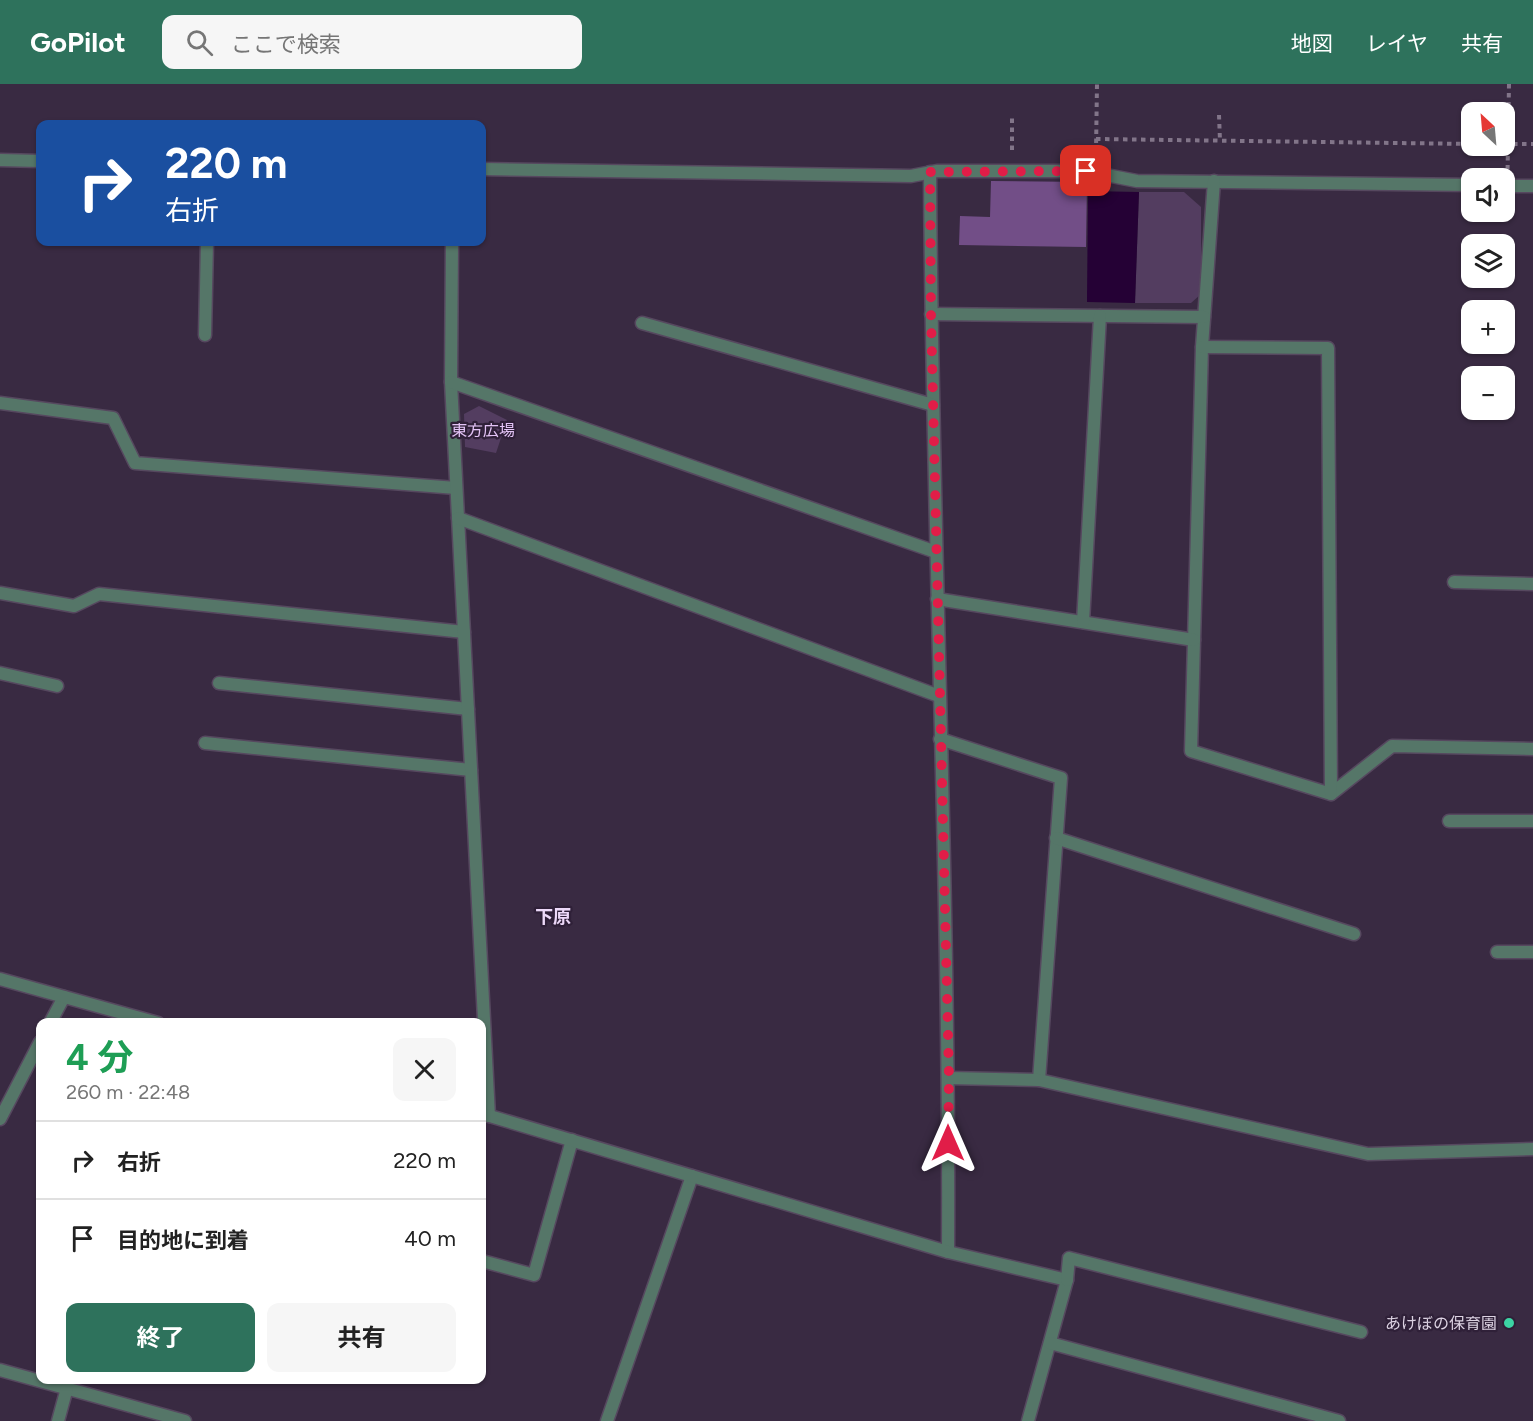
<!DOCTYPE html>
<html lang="ja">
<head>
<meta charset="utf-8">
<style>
  body { margin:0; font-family:Figtree,"Noto Sans JP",sans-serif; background:#f6f6f6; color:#222; height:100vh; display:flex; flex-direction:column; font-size:22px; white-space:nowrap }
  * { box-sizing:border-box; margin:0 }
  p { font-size:20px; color:#767676 }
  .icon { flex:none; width:33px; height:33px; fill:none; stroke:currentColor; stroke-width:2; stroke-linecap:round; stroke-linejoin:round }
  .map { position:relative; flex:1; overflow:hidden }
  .details { position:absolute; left:36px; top:934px; width:450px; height:366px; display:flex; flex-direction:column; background:#fff; border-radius:12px; box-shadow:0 2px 4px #0004 }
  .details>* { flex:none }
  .top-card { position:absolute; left:36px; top:36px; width:450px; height:126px; border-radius:12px; box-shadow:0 2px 4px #0004; background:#1a4fa0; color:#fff; overflow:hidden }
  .needle { width:39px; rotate:334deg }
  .buttons { position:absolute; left:1461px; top:18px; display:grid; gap:12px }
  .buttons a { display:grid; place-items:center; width:54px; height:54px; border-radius:12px; background:#fff; box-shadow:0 2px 4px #0004; font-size:30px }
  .pin { position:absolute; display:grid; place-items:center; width:51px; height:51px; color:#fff; margin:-26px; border-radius:12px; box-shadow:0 3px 9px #0006 }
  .me { position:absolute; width:66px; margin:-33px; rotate:0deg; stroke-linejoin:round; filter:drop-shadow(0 0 4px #0008) }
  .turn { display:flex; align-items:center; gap:21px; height:126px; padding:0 30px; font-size:27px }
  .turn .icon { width:78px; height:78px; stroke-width:2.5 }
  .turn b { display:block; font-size:42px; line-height:51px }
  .round { display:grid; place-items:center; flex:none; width:63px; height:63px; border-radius:12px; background:#f6f6f6 }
  .head { display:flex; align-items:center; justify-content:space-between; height:102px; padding:0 30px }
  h1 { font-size:36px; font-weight:700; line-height:45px; color:#1e9e55 }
  .primary-button { display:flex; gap:12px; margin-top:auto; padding:12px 30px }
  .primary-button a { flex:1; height:69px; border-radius:12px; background:#2e725c; color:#fff; font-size:24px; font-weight:700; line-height:69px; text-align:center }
  .primary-button a+a { background:#f6f6f6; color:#222 }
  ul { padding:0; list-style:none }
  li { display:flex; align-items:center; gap:18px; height:78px; padding:0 30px; border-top:2px solid #e0e0e0 }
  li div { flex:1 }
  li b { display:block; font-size:22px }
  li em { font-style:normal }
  header { display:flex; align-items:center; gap:36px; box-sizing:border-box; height:84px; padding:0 30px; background:#2e725c; color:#fff }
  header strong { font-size:28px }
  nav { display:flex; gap:33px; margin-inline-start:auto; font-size:21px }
  .search { width:420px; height:54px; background:#f6f6f6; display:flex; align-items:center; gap:15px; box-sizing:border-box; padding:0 21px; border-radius:12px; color:#767676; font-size:22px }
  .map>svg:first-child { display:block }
  .green { fill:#533d60 }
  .water { fill:#250135 }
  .building { fill:#724e87 }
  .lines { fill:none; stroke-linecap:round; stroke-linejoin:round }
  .service-casing { stroke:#56485f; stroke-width:15 }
  .minor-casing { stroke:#56485f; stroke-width:15 }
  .path { stroke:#827589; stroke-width:4; stroke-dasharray:4.5 4.5; stroke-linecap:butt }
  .service { stroke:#557668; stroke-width:12 }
  .minor { stroke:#557668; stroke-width:12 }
  .path-bridge { stroke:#827589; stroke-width:4; stroke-dasharray:4.5 4.5; stroke-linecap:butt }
  .route { stroke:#e11d48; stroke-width:10; stroke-dasharray:0 18 }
  .poi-dot { fill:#3cd4a4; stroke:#2f2038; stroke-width:2 }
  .labels { text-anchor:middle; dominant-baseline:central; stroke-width:4.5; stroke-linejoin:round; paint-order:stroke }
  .park-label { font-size:16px; fill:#e3c3f6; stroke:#2f2038 }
  .poi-label { font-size:16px; fill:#dcd2e2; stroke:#2f2038; text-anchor:end }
  .neighbourhood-label { font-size:18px; font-weight:bold; fill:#edd9f9; stroke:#2f2038 }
</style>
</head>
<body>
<header>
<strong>GoPilot</strong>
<div class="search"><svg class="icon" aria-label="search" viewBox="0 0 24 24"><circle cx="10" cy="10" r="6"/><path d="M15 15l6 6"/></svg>ここで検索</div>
<nav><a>地図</a><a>レイヤ</a><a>共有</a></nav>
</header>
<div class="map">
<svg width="1533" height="1337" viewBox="0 0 1533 1337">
  <rect width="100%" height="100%" fill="#392a42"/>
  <g class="green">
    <polygon points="1139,108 1184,108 1201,123 1201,210 1191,219 1135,219"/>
    <polygon points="479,322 507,336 496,369 465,363 464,330"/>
  </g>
  <polygon class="water" points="1088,107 1139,108 1135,219 1087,218"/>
  <polygon class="building" points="991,97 1087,98 1086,163 959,161 960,132 990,133"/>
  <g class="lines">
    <g class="service-casing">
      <g id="service">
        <polyline points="205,251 207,158"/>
        <polyline points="0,319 113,334 135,379 456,404"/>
        <polyline points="1454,498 1533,500"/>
        <polyline points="0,509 74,522 99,510 464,548"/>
        <polyline points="219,599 468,625"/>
        <polyline points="205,659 471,686"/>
        <polyline points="1449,737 1533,737"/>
        <polyline points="1497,868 1533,868"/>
        <polyline points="50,939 64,913"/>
        <polyline points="0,1035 40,958"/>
        <polyline points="482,1177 534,1191 572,1056"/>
        <polyline points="607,1337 692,1092"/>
      </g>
    </g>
    <g class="minor-casing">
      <g id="minor">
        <polyline points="0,76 40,77"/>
        <polyline points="482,85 911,92 937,87 1086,87 1137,97 1472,101"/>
        <path d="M930 88C932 448 950 808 948 1168"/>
        <polyline points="1214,97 1202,263 1191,667 1331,710 1392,662 1533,665"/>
        <polyline points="1504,102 1533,102"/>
        <polyline points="452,158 451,298 489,1032"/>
        <polyline points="931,230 1204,233"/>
        <polyline points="642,239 933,321"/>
        <polyline points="1202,263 1328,264 1331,710"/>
        <polyline points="451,298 936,468"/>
        <polyline points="458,434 939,612"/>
        <polyline points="937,515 1194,556"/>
        <polyline points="1083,538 1100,232"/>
        <polyline points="0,589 57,602"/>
        <polyline points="940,655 1061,694 1039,996"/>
        <polyline points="1056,754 1354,850"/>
        <polyline points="0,895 158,939"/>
        <polyline points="949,994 1039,996 1368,1070 1533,1065"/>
        <polyline points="483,1030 948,1168 1067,1196 1028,1337"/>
        <polyline points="1067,1196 1069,1174 1361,1248"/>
        <polyline points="1050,1259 1339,1337"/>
        <polyline points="0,1286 185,1337"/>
        <polyline points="58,1337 67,1304"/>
      </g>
    </g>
    <g class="path">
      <polyline points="1219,31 1220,57"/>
      <polyline points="1096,55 1472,60"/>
      <polyline points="1504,60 1533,60"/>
      <polyline points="1012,66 1012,33"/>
      <polyline points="1096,68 1097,0"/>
    </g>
    <use href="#service" class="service"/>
    <use href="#minor" class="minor"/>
    <polyline class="path-bridge" points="1509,0 1507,118 1511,118"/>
  </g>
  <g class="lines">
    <polyline class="route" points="948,1059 949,994 931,230 930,88 1086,87"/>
  </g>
  <circle class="poi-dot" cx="1509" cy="1239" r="6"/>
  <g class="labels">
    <g class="park-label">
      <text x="483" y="346">東方広場</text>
    </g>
    <g class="poi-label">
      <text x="1497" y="1239">あけぼの保育園</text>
    </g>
    <g class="neighbourhood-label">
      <text x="553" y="833">下原</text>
    </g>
  </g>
</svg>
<div class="buttons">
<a><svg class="needle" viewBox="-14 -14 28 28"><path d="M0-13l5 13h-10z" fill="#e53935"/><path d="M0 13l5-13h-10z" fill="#767676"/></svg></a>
<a><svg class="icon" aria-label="sound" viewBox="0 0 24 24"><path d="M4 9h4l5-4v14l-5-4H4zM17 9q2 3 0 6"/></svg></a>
<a><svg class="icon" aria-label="layers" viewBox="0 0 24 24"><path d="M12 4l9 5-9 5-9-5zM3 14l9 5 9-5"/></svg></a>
<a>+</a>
<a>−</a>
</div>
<div class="pin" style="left:1086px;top:87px;background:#d93025"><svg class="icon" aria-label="arrive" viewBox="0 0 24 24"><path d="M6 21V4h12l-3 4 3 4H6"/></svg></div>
<svg class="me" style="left:948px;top:1059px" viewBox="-20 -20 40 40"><path d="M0-17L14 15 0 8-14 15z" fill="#e11d48" stroke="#fff" stroke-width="4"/></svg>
<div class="top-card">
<div class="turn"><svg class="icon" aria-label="right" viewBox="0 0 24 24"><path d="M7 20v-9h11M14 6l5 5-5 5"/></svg><div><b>220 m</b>右折</div></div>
</div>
<section class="details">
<div class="head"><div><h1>4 分</h1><p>260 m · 22:48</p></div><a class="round"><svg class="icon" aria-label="close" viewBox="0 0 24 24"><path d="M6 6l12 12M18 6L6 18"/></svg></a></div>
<ul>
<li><svg class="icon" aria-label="right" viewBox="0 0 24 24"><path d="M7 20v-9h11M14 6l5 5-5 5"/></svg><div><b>右折</b></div><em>220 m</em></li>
<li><svg class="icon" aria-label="arrive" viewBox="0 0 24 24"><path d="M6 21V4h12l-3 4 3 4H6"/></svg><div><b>目的地に到着</b></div><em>40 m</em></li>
</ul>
<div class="primary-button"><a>終了</a><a>共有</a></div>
</section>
</div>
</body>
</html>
